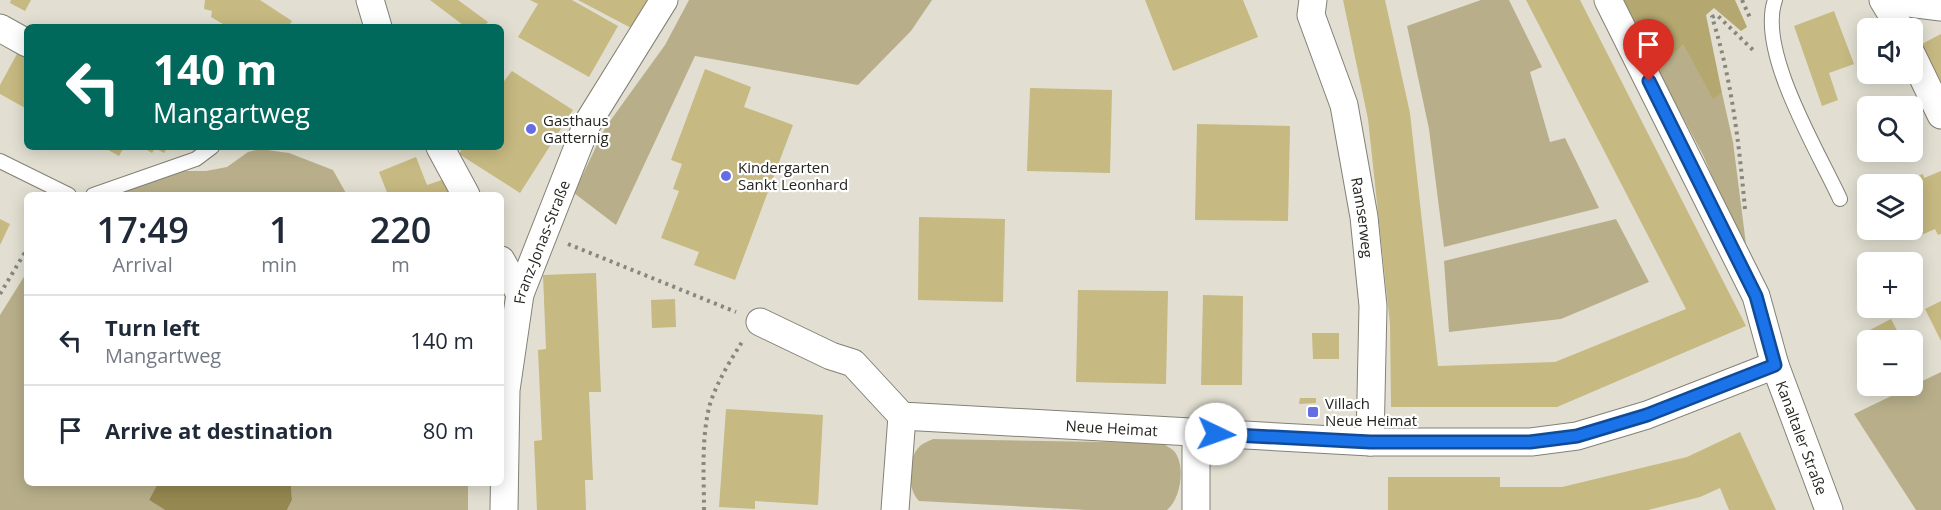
<!DOCTYPE html>
<html lang="en">
<head>
<meta charset="utf-8">
<style>
  body { margin:0; font-family:"Open Sans",sans-serif; background:#f6f6f7; color:#1f2937; height:100vh; display:flex; flex-direction:column; font-size:22px; white-space:nowrap }
  * { box-sizing:border-box; margin:0 }
  p { font-size:20px; color:#747a83 }
  .icon { flex:none; width:33px; height:33px; fill:none; stroke:currentColor; stroke-width:2; stroke-linecap:round; stroke-linejoin:round }
  .map { position:relative; flex:1; overflow:hidden }
  .drawer { position:absolute; left:24px; top:192px; width:480px; height:294px; display:flex; flex-direction:column; background:#fff; border-radius:9px; box-shadow:0 3px 15px #0003 }
  .drawer>* { flex:none }
  .guide { position:absolute; left:24px; top:24px; width:480px; height:126px; border-radius:9px; box-shadow:0 3px 15px #0003; background:#00695c; color:#fff; overflow:hidden }
  .buttons { position:absolute; left:1857px; top:18px; display:grid; gap:12px }
  .buttons a { display:grid; place-items:center; width:66px; height:66px; border-radius:9px; background:#fff; box-shadow:0 3px 15px #0003; font-size:30px }
  .pin { position:absolute; display:grid; place-items:center; width:51px; height:51px; color:#fff; margin:-62px -26px; border-radius:50% 50% 50% 0; rotate:-45deg; box-shadow:0 0 6px #0007 }
  .pin .icon { rotate:45deg }
  .me { position:absolute; width:66px; margin:-33px; rotate:93deg; stroke-linejoin:round; filter:drop-shadow(0 0 4px #0008) }
  .turn { display:flex; align-items:center; gap:21px; height:126px; padding:0 30px; font-size:27px }
  .turn .icon { width:78px; height:78px; stroke-width:2.5 }
  .turn b { display:block; font-size:42px; line-height:51px }
  .eta { display:flex; justify-content:space-evenly; align-items:center; height:102px; text-align:center }
  .eta b { font-size:36px; font-weight:600; line-height:42px }
  ul { padding:0; list-style:none }
  li { display:flex; align-items:center; gap:18px; height:90px; padding:0 30px; border-top:2px solid #e0e1e3 }
  li div { flex:1 }
  li b { display:block; font-size:22px }
  li em { font-style:normal }
  .map>svg:first-child { display:block }
  .green { fill:#b8af8a }
  .forest { fill:#b4a76f }
  .water { fill:#958851 }
  .building { fill:#c6b981 }
  .lines { fill:none; stroke-linecap:round; stroke-linejoin:round }
  .lane-casing { stroke:#838175; stroke-width:16 }
  .street-casing { stroke:#838175; stroke-width:29 }
  .path { stroke:#88867d; stroke-width:4; stroke-dasharray:3 4.5; stroke-linecap:butt }
  .lane { stroke:#fff; stroke-width:14 }
  .street { stroke:#fff; stroke-width:27 }
  .route-casing { stroke:#114b97; stroke-width:15 }
  .route { stroke:#1a73e8; stroke-width:10 }
  .poi-dot { fill:#656de5; stroke:#fff; stroke-width:2 }
  .labels { text-anchor:middle; dominant-baseline:central; stroke-width:4.5; stroke-linejoin:round; paint-order:stroke }
  .poi-label { font-size:15px; fill:#262520; stroke:#fff; text-anchor:start }
  .street-label { font-size:15px; fill:#262520; stroke:#fff }
</style>
</head>
<body>
<div class="map">
<svg width="1941" height="510" viewBox="0 0 1941 510">
  <rect width="100%" height="100%" fill="#e2dfd2"/>
  <g class="green">
    <polygon points="689,0 932,0 911,31 858,85 695,56 616,225 574,193 605,128 665,45"/>
    <polygon points="1481,0 1509,0 1542,67 1530,72 1550,142 1565,138 1599,208 1444,247 1429,129 1407,26"/>
    <polygon points="1683,45 1713,98 1722,93 1733,142 1748,260 1703,155 1658,71"/>
    <polygon points="260,149 289,153 333,170 347,195 104,195 178,171 206,171 227,167 248,152"/>
    <polygon points="1616,219 1649,282 1561,319 1449,332 1444,261"/>
    <polygon points="27,272 27,483 158,483 149,500 165,510 0,510 0,315"/>
    <polygon points="1941,372 1941,510 1916,510 1854,414"/>
    <path d="M933 439 1161 443C1165 445 1171 448 1174 451 1186 465 1181 499 1167 510H1086L919 501C907 488 906 460 920 446 923 443 929 441 933 439Z"/>
    <polygon points="291,483 468,483 468,510 287,510 292,500"/>
  </g>
  <polygon class="forest" points="1623,0 1735,0 1747,27 1741,31 1714,8 1706,15 1722,93 1713,99 1683,45 1658,71"/>
  <polygon class="water" points="158,483 291,483 292,500 287,510 165,510 149,500"/>
  <g class="building">
    <polygon points="11,0 31,0 25,11 10,3"/>
    <polygon points="205,0 260,0 292,21 288,27 228,27 211,17 212,11 204,9"/>
    <polygon points="430,0 458,0 488,22 484,27 461,27 463,25"/>
    <polygon points="530,0 572,0 618,26 589,77 518,37 538,4"/>
    <polygon points="578,0 649,0 633,29"/>
    <polygon points="1145,0 1243,0 1258,37 1173,71"/>
    <polygon points="1343,0 1385,0 1410,113 1438,366 1555,362 1686,309 1526,0 1580,0 1746,326 1557,407 1391,407 1390,324 1368,119"/>
    <polygon points="1834,11 1854,64 1829,73 1838,100 1822,106 1794,26"/>
    <polygon points="1941,34 1941,87 1920,45"/>
    <polygon points="17,54 27,59 27,109 0,94 0,85"/>
    <polygon points="705,69 751,87 744,107 793,125 735,280 694,265 699,252 661,238 679,191 673,189 682,164 671,160"/>
    <polygon points="512,71 573,110 520,193 459,154 463,147 501,147 501,85"/>
    <polygon points="1030,88 1112,90 1110,173 1027,171"/>
    <polygon points="1197,124 1290,126 1288,221 1195,220"/>
    <polygon points="103,147 124,147 119,156"/>
    <polygon points="142,147 168,147 164,153 155,148 152,153"/>
    <polygon points="416,157 427,185 445,179 451,195 388,195 379,172"/>
    <polygon points="1941,171 1941,234 1938,235 1935,229 1917,237 1912,227 1912,184 1909,180 1923,174 1924,178"/>
    <polygon points="919,217 1005,219 1003,302 918,300"/>
    <polygon points="0,219 10,224 0,245"/>
    <polygon points="596,273 601,392 589,392 593,480 585,480 586,510 537,510 534,441 542,440 538,350 546,349 543,275"/>
    <polygon points="1078,290 1168,291 1166,384 1076,382"/>
    <polygon points="1203,295 1243,296 1242,385 1201,385"/>
    <polygon points="675,299 676,327 652,328 651,300"/>
    <polygon points="1941,301 1941,341 1925,309"/>
    <polygon points="1891,319 1902,340 1870,340 1866,332"/>
    <polygon points="1312,333 1339,333 1339,359 1313,359"/>
    <polygon points="1300,398 1316,398 1316,403 1299,404"/>
    <polygon points="726,409 823,415 818,505 755,501 755,509 719,507"/>
    <polygon points="1740,432 1776,510 1729,510 1720,488 1700,497 1648,510 1388,510 1388,477 1500,477 1500,487 1562,487 1687,457"/>
  </g>
  <g class="lines">
    <g class="lane-casing">
      <g id="lane">
        <path d="M1775 0C1757 51 1818 151 1840 199"/>
        <polyline points="0,161 69,195"/>
        <polyline points="93,195 196,159 212,147"/>
      </g>
    </g>
    <g class="street-casing">
      <g id="street">
        <polyline points="370,0 378,27"/>
        <path id="s1" d="M1313 0 1311 15 1344 105 1364 217 1373 306 1370 442"/>
        <path id="s2" d="M1608 0 1756 296 1775 365 1829 510"/>
        <polyline points="1883,0 1900,28"/>
        <polyline points="1885,0 1941,7"/>
        <polyline points="0,28 27,43"/>
        <polyline points="1912,55 1941,115"/>
        <polyline points="440,147 466,195"/>
        <polyline points="501,260 520,294"/>
        <path id="s3" d="M760 322 831 356 853 363 902 416 1370 442H1531L1577 436 1647 415 1775 365"/>
        <path id="s4" d="M504 510 506 390 520 294 587 124 664 0"/>
        <polyline points="895,510 902,416"/>
        <polyline points="1196,510 1196,433"/>
      </g>
    </g>
    <g class="path">
      <polyline points="1742,0 1751,20"/>
      <path d="M1745 209C1739 144 1732 80 1712 17L1717 15 1753 50"/>
      <polyline points="568,244 736,312"/>
      <polyline points="0,294 27,249"/>
      <path d="M704 510C704 476 701 437 710 404 717 382 730 361 742 342"/>
    </g>
    <use href="#lane" class="lane"/>
    <use href="#street" class="street"/>
  </g>
  <g class="lines">
    <g class="route-casing">
      <polyline id="route" points="1216,434 1370,442 1530,442 1577,436 1647,415 1775,365 1756,296 1649,81"/>
    </g>
    <use href="#route" class="route"/>
  </g>
  <g class="poi-dot">
    <circle cx="531" cy="129" r="6"/>
    <circle cx="726" cy="176" r="6"/>
    <rect x="1307" y="406" width="12" height="12" rx="3"/>
  </g>
  <g class="labels">
    <g class="poi-label">
      <text x="543" y="120">Gasthaus<tspan x="543" dy="17">Gatternig</tspan></text>
      <text x="738" y="167">Kindergarten<tspan x="738" dy="17">Sankt Leonhard</tspan></text>
      <text x="1325" y="403">Villach<tspan x="1325" dy="17">Neue Heimat</tspan></text>
    </g>
    <g class="street-label">
      <text stroke="none"><textPath href="#s1" startOffset="225">Ramserweg</textPath></text>
      <text stroke="none"><textPath href="#s4" startOffset="273">Franz-Jonas-Straße</textPath></text>
      <text stroke="none"><textPath href="#s3" startOffset="384">Neue Heimat</textPath></text>
      <text stroke="none"><textPath href="#s2" startOffset="480">Kanaltaler Straße</textPath></text>
    </g>
  </g>
</svg>
<div class="buttons">
<a><svg class="icon" aria-label="sound" viewBox="0 0 24 24"><path d="M4 9h4l5-4v14l-5-4H4zM17 9q2 3 0 6"/></svg></a>
<a><svg class="icon" aria-label="search" viewBox="0 0 24 24"><circle cx="10" cy="10" r="6"/><path d="M15 15l6 6"/></svg></a>
<a><svg class="icon" aria-label="layers" viewBox="0 0 24 24"><path d="M12 4l9 5-9 5-9-5zM3 14l9 5 9-5"/></svg></a>
<a>+</a>
<a>−</a>
</div>
<div class="pin" style="left:1649px;top:81px;background:#d93025"><svg class="icon" aria-label="arrive" viewBox="0 0 24 24"><path d="M6 21V4h12l-3 4 3 4H6"/></svg></div>
<svg class="me" style="left:1216px;top:434px" viewBox="-20 -20 40 40"><circle r="19" fill="#fff"/><path d="M0-13L10 11 0 6-10 11z" fill="#1a73e8"/></svg>
<div class="guide">
<div class="turn"><svg class="icon" aria-label="left" viewBox="0 0 24 24"><path d="M17 20v-9H6M10 6l-5 5 5 5"/></svg><div><b>140 m</b>Mangartweg</div></div>
</div>
<section class="drawer">
<div class="eta">
<div><b>17:49</b><p>Arrival</p></div>
<div><b>1</b><p>min</p></div>
<div><b>220</b><p>m</p></div>
</div>
<ul>
<li><svg class="icon" aria-label="left" viewBox="0 0 24 24"><path d="M17 20v-9H6M10 6l-5 5 5 5"/></svg><div><b>Turn left</b><p>Mangartweg</p></div><em>140 m</em></li>
<li><svg class="icon" aria-label="arrive" viewBox="0 0 24 24"><path d="M6 21V4h12l-3 4 3 4H6"/></svg><div><b>Arrive at destination</b></div><em>80 m</em></li>
</ul>
</section>
</div>
</body>
</html>
